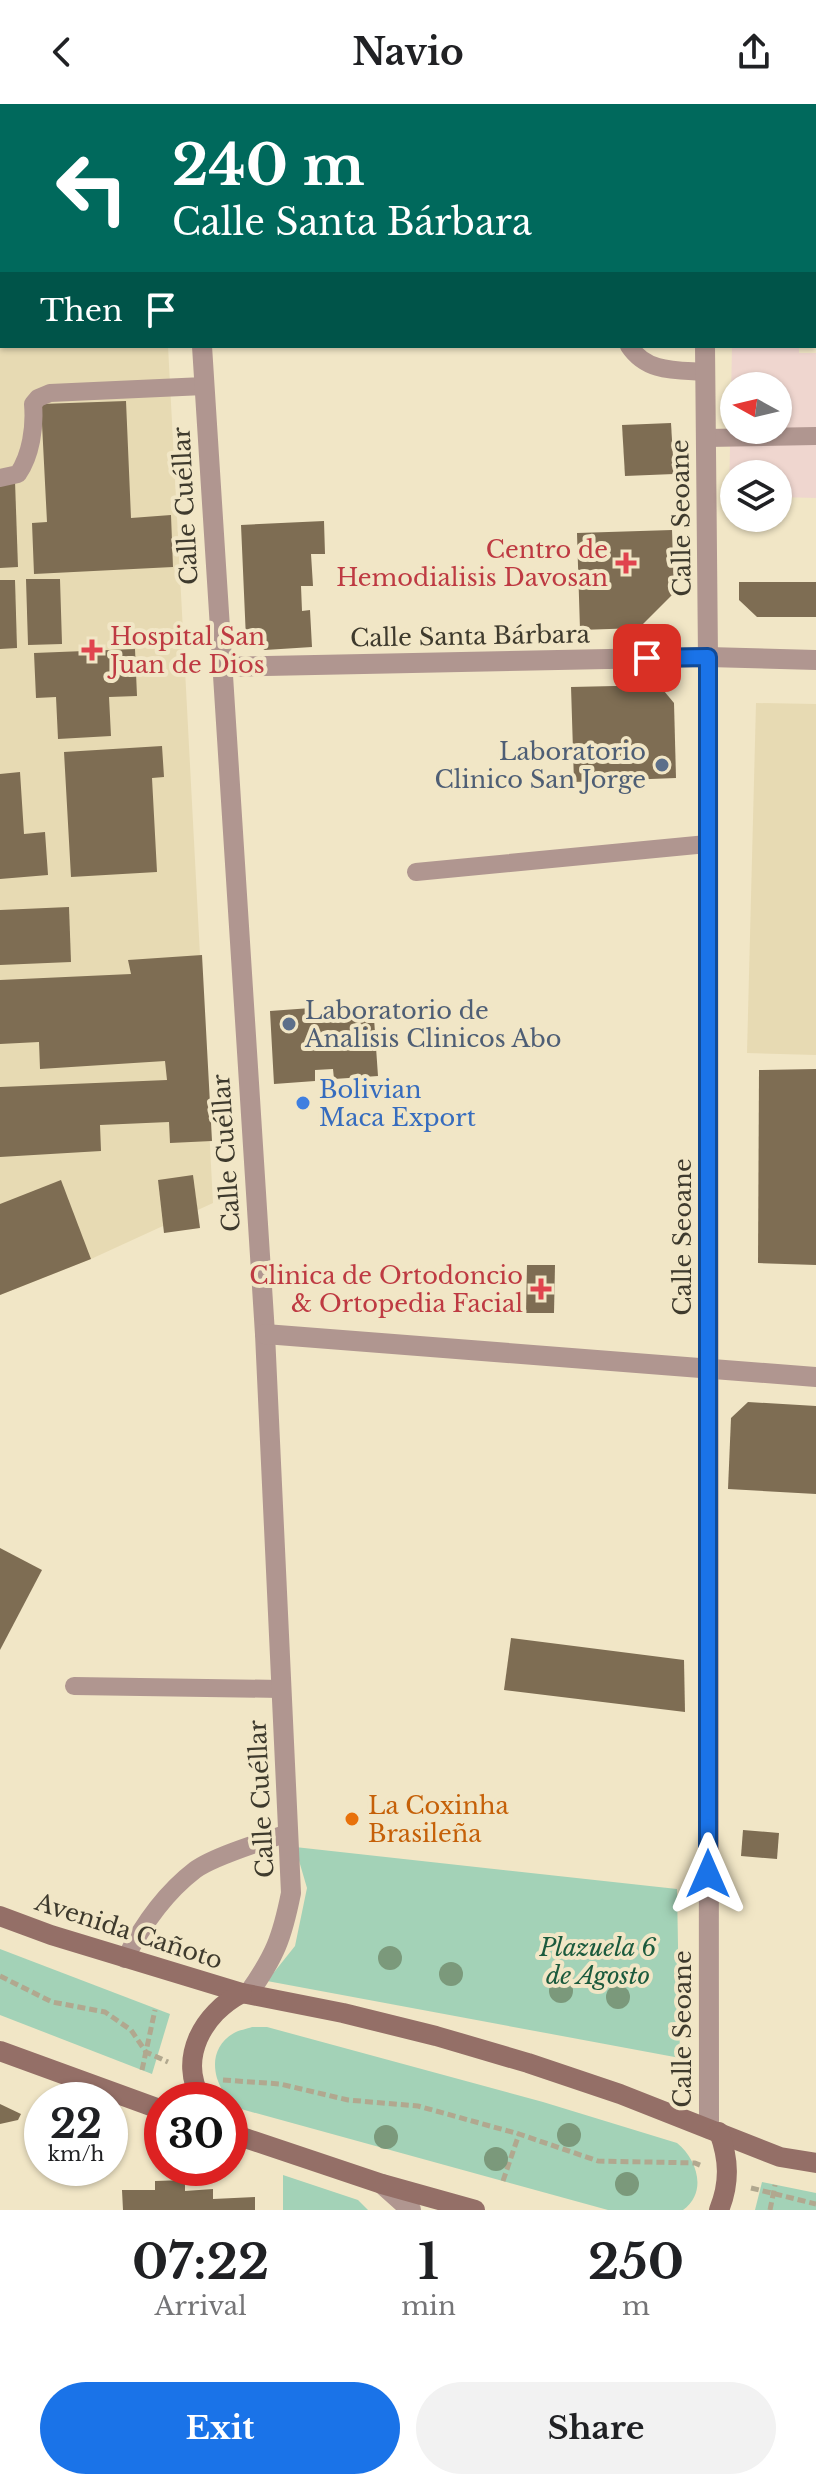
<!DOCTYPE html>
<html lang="en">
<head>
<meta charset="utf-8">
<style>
  body { margin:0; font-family:"Libre Baskerville",serif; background:#f2f2f2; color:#202124; height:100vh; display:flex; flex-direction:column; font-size:30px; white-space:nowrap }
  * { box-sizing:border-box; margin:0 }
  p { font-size:26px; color:#757577 }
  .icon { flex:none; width:44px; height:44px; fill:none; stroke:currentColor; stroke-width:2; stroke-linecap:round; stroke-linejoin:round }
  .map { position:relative; height:2106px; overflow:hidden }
  .side { display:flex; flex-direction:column; background:#fff; flex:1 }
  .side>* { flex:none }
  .guide { position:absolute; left:0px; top:0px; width:816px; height:244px; box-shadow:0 2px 6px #0004; background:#00695c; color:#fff; overflow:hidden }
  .needle { width:52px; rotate:278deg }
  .tools { position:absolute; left:720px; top:268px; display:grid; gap:16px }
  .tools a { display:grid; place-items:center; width:72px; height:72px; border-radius:50%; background:#fff; box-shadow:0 2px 6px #0004; font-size:40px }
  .speed { position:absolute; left:24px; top:1978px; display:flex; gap:16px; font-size:40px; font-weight:700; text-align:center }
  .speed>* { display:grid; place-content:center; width:104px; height:104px; border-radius:50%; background:#fff; box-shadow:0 2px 6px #0004; line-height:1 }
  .speed small { font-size:20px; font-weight:400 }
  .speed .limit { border:12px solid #d22; background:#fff; color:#111 }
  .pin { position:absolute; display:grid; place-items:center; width:68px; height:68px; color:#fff; margin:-34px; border-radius:16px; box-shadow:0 4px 12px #0006 }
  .me { position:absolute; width:88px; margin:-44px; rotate:0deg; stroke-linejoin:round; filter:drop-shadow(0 0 6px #0008) }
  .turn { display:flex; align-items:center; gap:28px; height:168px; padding:0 40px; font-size:36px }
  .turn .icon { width:104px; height:104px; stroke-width:2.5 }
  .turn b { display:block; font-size:56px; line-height:68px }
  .then { display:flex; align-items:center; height:76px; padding:0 40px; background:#0003; gap:16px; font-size:30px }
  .eta { display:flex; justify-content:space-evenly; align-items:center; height:136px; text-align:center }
  .eta b { font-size:48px; font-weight:800; line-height:56px }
  .action { display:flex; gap:16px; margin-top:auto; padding:16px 40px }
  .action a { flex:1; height:92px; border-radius:48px; background:#1a73e8; color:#fff; font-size:32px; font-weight:800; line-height:92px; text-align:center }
  .action a+a { background:#f2f2f2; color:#202124 }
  header { display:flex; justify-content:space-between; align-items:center; height:104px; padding:0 40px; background:#fff; font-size:36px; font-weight:800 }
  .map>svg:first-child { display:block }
  .commercial { fill:#efd6cf; fill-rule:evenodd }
  .built { fill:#e7dab3 }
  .green { fill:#a3d2b7 }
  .building { fill:#7e6d53 }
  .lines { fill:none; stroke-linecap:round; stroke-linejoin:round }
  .path { stroke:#b1a88f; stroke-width:5; stroke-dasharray:8 4; stroke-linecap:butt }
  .service { stroke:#b09690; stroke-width:18 }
  .minor { stroke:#b09690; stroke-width:20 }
  .tertiary { stroke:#b09690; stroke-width:20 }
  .secondary { stroke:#946f67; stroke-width:20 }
  .tree { fill:#7b997b }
  .route-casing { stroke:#114b97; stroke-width:20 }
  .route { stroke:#1a73e8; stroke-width:14 }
  .health-dot { fill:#e0444e; stroke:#f1e6c6; stroke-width:3 }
  .service-dot { fill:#5c6f8a; stroke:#f1e6c6; stroke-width:3 }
  .shop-dot { fill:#3f7fe0; stroke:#f1e6c6; stroke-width:3 }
  .food-dot { fill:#e8710a; stroke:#f1e6c6; stroke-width:3 }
  .labels { text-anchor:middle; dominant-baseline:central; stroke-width:8; stroke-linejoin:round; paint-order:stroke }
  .street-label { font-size:24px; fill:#3e3a2d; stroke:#f1e6c6 }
  .health-label { font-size:24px; fill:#be3a42; stroke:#f1e6c6; text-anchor:end }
  .service-label { font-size:24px; fill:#4e5e75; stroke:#f1e6c6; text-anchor:end }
  .shop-label { font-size:24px; fill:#366cbe; stroke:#f1e6c6; text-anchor:start }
  .food-label { font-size:24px; fill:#c56008; stroke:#f1e6c6; text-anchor:start }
  .park-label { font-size:24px; font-style:italic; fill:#1b5a3d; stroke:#f1e6c6 }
</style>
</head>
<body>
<header><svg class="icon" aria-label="back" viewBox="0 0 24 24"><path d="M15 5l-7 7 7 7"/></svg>Navio<svg class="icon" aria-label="share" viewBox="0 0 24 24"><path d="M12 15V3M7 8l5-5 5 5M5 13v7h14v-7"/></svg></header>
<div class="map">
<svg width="816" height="2106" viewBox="0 0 816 2106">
  <rect width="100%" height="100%" fill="#f1e6c6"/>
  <path class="commercial" d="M732 242H799V249H816V394L778 393V370H734V392H729ZM734 282H778V326H734Z"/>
  <g class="built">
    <polygon points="0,72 2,242 168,242 213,1099 91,1155 0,1191"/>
    <polygon points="756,599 816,600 816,951 747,949"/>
  </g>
  <g class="green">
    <polygon points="295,1743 677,1785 680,1954 267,1877 295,1842 307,1784"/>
    <polygon points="0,1845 170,1910 152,1970 0,1911"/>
    <path d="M252 1923H267L543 1998 677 2039C697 2055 708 2088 683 2106H608L241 2005C216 1991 201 1948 234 1929 239 1926 247 1925 252 1923Z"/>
    <polygon points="283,2071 358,2096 368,2106 283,2106"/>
    <polygon points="762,2078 816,2089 816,2106 755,2106"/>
  </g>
  <g class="building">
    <polygon points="126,297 131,414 171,411 173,463 34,470 32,419 47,418 41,300"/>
    <polygon points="671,319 674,370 625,372 622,321"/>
    <polygon points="15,377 18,463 0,464 0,378"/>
    <polygon points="324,417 325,450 311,450 313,482 301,482 302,507 310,506 312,543 265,546 246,535 241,421"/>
    <polygon points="672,426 674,489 639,524 580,526 577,429"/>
    <polygon points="26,475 60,475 62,540 28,541"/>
    <polygon points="0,476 15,476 17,544 0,545"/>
    <polygon points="739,478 816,478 816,513 757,513 739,496"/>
    <polygon points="135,545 137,592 109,593 111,632 58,635 56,593 36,594 34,549"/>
    <polygon points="659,581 674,599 676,674 574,678 571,583"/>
    <polygon points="162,642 164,673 152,674 157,768 71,773 64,648"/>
    <polygon points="20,668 24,730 45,728 48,771 0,775 0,670"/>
    <polygon points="69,803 71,858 0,861 0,806"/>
    <polygon points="202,851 212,1037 170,1039 169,1018 100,1021 101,1047 0,1053 0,983 167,976 165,957 40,965 39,938 0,940 0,876 131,870 128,856"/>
    <polygon points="373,900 378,972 334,975 333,965 315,966 315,977 274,980 270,907 311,904 312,916 329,915 328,903"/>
    <polygon points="816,965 816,1161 758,1159 759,966"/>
    <polygon points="193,1071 200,1124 164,1129 158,1076"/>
    <polygon points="61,1076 91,1155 0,1191 0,1100"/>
    <polygon points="527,1161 555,1161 554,1209 526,1209"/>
    <polygon points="748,1298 816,1302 816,1390 728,1385 731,1314"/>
    <polygon points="0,1444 42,1466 0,1546"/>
    <polygon points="511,1534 684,1556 685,1608 504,1586"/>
    <polygon points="743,1726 779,1729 777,1755 741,1752"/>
    <polygon points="0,2000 21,2010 18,2016 0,2020"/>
    <polygon points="185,2076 185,2087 213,2085 213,2095 255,2093 255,2106 123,2106 122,2086 155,2086 155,2077"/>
  </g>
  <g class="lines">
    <g class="path">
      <polyline points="0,1872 52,1898 105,1908 131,1926 146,1948 168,1958"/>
      <polyline points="142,1966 155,1906"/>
      <polyline points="223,1976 280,1980 348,1996 418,2002 519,2030 598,2057 695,2059 702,2062"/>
      <polyline points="503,2077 519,2030"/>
      <polyline points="751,2084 816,2100"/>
      <polyline points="770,2106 775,2081"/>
    </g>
    <g class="service">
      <path d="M629 242C647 269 676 266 705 268"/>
      <polyline points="707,334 816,332"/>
      <path d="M0 374 18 370C31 351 35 323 33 300L38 294 50 289 204 282"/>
      <polyline points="416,768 707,740"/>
      <polyline points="74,1582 281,1585"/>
      <path d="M125 1855C142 1822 165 1789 195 1766 214 1752 264 1737 288 1729"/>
    </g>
    <g class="minor">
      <polyline points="699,0 699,2"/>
      <polyline points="0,59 2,59"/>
      <path d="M202 242 265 1230 291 1789C282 1834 275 1852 248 1890"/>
      <polyline points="705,242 708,553 709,2025"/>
      <polyline points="220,563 708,553 816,556"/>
      <polyline points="265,1230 816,1273"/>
    </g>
    <g class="tertiary">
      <polyline points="187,0 187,2"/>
      <polyline points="814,92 816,92"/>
      <polyline points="382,2080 411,2106"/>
    </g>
    <g class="secondary">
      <polyline points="0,1812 51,1831 242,1889 343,1909 436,1932 528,1959 620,1990 780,2053 816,2059"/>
      <polyline points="0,1947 162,2006"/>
      <path d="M202 1996C177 1955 203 1909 242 1889"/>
      <polyline points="230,2029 382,2080 475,2106"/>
      <path d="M719 2106C730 2079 729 2055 719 2028"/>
    </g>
  </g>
  <g class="tree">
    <circle cx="390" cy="1854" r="12"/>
    <circle cx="451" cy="1870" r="12"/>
    <circle cx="561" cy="1887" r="12"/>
    <circle cx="618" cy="1893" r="12"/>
    <circle cx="569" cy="2031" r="12"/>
    <circle cx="386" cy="2033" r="12"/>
    <circle cx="496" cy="2055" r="12"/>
    <circle cx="627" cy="2080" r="12"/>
  </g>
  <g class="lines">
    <g class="route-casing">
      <polyline id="route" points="647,554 708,553 708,1770"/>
    </g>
    <use href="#route" class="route"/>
  </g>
  <g class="health-dot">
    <path d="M622 447h8v8h8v8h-8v8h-8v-8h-8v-8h8z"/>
    <path d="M88 534h8v8h8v8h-8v8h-8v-8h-8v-8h8z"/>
    <path d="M537 1173h8v8h8v8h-8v8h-8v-8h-8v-8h8z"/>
  </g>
  <g class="service-dot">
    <circle cx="662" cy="661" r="8"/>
    <circle cx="289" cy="920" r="8"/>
  </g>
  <circle class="shop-dot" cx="303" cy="999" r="8"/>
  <circle class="food-dot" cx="352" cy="1715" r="8"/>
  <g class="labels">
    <g class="street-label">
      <text transform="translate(185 402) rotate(-93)">Calle Cuéllar</text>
      <text transform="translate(681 414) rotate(-91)">Calle Seoane</text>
      <text transform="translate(470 532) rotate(-1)">Calle Santa Bárbara</text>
      <text transform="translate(226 1049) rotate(-94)">Calle Cuéllar</text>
      <text transform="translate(682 1133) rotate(-90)">Calle Seoane</text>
      <text transform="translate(261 1695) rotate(-93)">Calle Cuéllar</text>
      <text transform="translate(129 1827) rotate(18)">Avenida Cañoto</text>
      <text transform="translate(682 1925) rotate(-90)">Calle Seoane</text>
    </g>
    <g class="health-label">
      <text x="608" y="445">Centro de<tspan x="608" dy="28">Hemodialisis Davosan</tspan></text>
      <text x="110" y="532" text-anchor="start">Hospital San<tspan x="110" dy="28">Juan de Dios</tspan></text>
      <text x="523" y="1171">Clinica de Ortodoncio<tspan x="523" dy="28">&amp; Ortopedia Facial</tspan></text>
    </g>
    <g class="service-label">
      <text x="646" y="647">Laboratorio<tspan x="646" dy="28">Clinico San Jorge</tspan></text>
      <text x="305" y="906" text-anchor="start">Laboratorio de<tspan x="305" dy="28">Analisis Clinicos Abo</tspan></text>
    </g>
    <g class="shop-label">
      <text x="319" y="985">Bolivian<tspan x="319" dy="28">Maca Export</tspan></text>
    </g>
    <g class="food-label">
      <text x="368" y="1701">La Coxinha<tspan x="368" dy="28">Brasileña</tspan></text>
    </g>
    <g class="park-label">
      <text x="598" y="1843">Plazuela 6<tspan x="598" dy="28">de Agosto</tspan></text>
    </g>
  </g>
</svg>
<div class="tools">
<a><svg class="needle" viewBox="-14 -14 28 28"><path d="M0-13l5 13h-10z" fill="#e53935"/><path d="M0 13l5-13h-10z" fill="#757577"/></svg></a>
<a><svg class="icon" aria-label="layers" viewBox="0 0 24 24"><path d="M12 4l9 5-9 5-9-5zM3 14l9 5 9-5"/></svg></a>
</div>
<div class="speed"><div>22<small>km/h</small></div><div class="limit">30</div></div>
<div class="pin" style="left:647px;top:554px;background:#d93025"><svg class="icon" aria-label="arrive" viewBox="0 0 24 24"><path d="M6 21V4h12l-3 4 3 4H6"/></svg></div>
<svg class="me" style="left:708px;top:1770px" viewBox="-20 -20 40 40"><path d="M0-17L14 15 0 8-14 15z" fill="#1a73e8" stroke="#fff" stroke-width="4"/></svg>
<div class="guide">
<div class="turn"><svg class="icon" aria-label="left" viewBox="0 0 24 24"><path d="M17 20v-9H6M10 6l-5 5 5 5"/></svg><div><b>240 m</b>Calle Santa Bárbara</div></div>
<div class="then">Then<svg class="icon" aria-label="arrive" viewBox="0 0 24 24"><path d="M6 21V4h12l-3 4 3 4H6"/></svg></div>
</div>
</div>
<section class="side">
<div class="eta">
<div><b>07:22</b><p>Arrival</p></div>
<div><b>1</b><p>min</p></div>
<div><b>250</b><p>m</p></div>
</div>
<div class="action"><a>Exit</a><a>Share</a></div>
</section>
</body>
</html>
